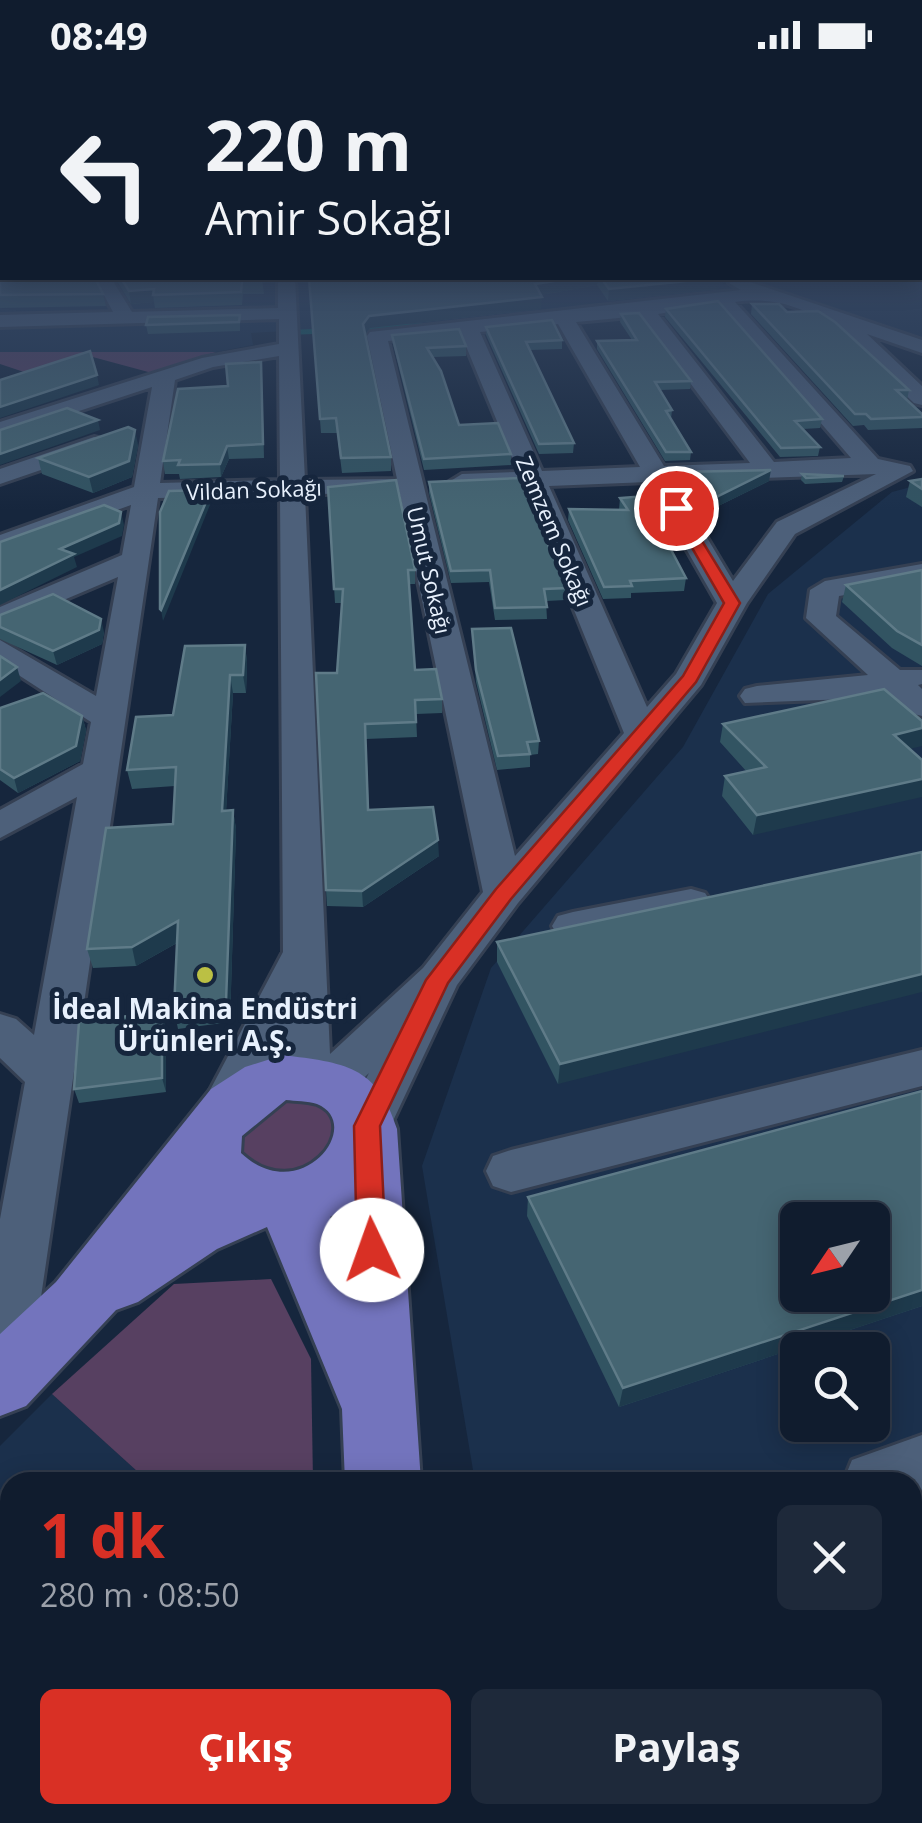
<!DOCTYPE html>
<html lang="tr">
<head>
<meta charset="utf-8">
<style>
  body { margin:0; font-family:"Open Sans",sans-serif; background:#1e293a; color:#f1f3f6; height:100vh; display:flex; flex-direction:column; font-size:38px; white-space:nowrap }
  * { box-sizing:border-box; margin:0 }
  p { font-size:32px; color:#9ca1aa }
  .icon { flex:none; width:55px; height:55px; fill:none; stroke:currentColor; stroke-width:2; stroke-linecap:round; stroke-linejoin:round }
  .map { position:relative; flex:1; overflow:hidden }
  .details { position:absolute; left:0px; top:1402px; width:922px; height:352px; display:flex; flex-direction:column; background:#101c2e; border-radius:30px 30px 0 0; box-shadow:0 5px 25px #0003,0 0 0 2px #303a4a }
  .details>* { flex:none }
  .guide { position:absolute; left:0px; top:0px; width:922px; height:210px; box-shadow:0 5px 25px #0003,0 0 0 2px #303a4a; background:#101c2e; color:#f1f3f6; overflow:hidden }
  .needle { width:65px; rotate:235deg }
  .controls { position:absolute; left:780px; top:1132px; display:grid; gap:20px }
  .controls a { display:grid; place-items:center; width:110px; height:110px; border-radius:15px; background:#101c2e; box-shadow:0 5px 25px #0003,0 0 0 2px #303a4a; font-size:50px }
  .pin { position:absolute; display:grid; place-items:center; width:85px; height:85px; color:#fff; margin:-42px; border:5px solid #fff; border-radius:50%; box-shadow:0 2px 10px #0007 }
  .me { position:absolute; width:110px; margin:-55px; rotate:357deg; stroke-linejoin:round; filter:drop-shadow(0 0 8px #0008) }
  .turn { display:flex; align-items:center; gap:35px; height:210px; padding:0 40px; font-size:45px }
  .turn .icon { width:130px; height:130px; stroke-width:2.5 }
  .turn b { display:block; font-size:70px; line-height:85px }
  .round { display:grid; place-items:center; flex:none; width:105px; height:105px; border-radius:15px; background:#1e293a }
  .headline { display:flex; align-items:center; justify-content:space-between; height:170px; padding:0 40px }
  h1 { font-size:60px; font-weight:700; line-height:75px; color:#d93025 }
  .cta { display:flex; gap:20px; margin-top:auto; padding:20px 40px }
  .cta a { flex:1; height:115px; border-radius:15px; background:#d93025; color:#fff; font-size:40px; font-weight:700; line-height:115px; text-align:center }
  .cta a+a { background:#1e293a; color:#f1f3f6 }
  .status { display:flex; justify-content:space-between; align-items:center; height:70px; padding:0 50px; background:#101c2e; direction:ltr }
  .status svg { height:28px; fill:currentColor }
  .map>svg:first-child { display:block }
  .built { fill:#1b304c; fill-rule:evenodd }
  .green { fill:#574061 }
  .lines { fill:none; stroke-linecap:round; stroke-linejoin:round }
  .stream { stroke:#0e5e60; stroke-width:5 }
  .minor-casing { stroke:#354053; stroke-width:6 }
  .major-casing { stroke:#354053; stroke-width:6 }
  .minor { fill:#4d607a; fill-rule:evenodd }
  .major { fill:#7374bd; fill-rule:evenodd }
  .wall { fill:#325462 }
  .shaded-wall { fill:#1e3a4c }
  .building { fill:#456572; stroke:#5f7b88; stroke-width:2.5; fill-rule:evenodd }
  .route { fill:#d93025; stroke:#8d1f18; stroke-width:2.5 }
  .poi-dot { fill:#bbc044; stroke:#16263d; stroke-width:4 }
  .labels { text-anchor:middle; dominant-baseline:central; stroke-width:10; stroke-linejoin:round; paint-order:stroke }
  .far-street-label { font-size:22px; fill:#e8f1fd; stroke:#16263d }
  .poi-label { font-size:28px; font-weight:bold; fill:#e8f1fd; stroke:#16263d }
</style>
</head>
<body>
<div class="status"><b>08:49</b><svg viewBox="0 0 49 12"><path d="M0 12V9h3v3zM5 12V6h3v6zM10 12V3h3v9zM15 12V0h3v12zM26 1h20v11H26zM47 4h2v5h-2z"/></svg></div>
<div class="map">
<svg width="922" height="1753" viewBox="0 0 922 1753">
  <rect width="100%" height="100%" fill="#16263d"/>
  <g class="built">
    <polygon points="0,195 2,208 710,208 743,222 418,254 251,263 253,275 216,282 0,282"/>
    <polygon points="920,195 922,270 746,208 920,208"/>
    <path d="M922 414V1753H532L530 1745H912V1412H475L422 1096 491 898 683 677 768 524 892 422ZM798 1150H872V1225H798ZM798 1280H872V1355H798Z"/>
    <polygon points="52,1324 149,1412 10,1412 10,1740 0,1753 0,1376"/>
  </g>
  <g class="green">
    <polygon points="0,282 216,282 152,303 89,286 30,304 0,294"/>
    <polygon points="290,1022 333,1038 340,1065 311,1100 275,1106 237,1082 236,1055"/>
    <polygon points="271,1209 311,1289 313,1412 149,1412 52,1324 174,1214"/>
    <polygon points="10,1740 10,1745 318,1745 318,1753 2,1753"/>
  </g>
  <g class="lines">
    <g class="stream">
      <polyline points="354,259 435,255"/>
      <polyline points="300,262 325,261"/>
    </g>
    <g class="minor-casing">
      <g id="minor">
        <path d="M95 208H111L132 242 278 238V208H295L305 410 397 409 367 266 370 262 741 220 729 213 738 208 922 270V283L867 264 922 316V335L914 333C862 282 816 220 735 232L878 389 910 396 913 401 795 464 747 533 701 615 518 833 457 915 384 1070 367 1075 350 1070 342 1056 369 1003C338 1033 329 1032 290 1020L283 1007V968L240 1054 223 1060 206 1054 199 1041 283 882 280 425 158 428 29 1309 21 1329 0 1337V1149L25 1012 0 988V944L16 949 34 965 77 727 0 768V740L83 694 91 652 0 593V570L96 626 118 507 0 557V537L122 485 131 435 0 482V465L134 417 152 317 0 367V352L202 288 279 274V249L0 257V245L113 242ZM718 234 851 388 774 392 658 244ZM640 246 750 393 664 396 576 252ZM558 254 640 397 542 401 480 262ZM461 264 518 402 462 404 449 412 462 420 524 417 624 663 515 786 388 271ZM279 286 280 410 160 413 175 310 213 297ZM876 404 777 452 733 511 673 411ZM648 412 717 533 676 604 647 637 549 416ZM399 420 483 822 423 898 330 984 305 425Z"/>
        <polygon points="94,367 102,369 102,379 0,414 0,399"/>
        <polygon points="922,494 922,512 839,526 836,546 900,600 922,600 922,614 918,615 922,619 922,646 910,643 886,622 847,629 745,633 740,626 745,619 757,616 868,605 806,548 810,520 825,511"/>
        <polygon points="691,819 705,823 711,832 705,841 573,870 558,866 552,856 558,846 573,842"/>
        <polygon points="922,980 922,1016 511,1122 493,1116 486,1101 493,1086 511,1080"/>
        <polygon points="922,1365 922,1427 912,1430 912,1412 843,1412 852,1390"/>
      </g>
    </g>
    <g class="major-casing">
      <g id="major">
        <path d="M283 985C344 993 377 995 397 1059L421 1412H345L342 1339 267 1157 217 1179 138 1232 116 1240 26 1336 0 1346V1264L56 1212 211 1019 245 997ZM286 1030C295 1031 308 1031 317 1034 366 1054 301 1139 241 1083L242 1066ZM337 1143 338 1163 330 1147Z"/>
        <polygon points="348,1745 440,1745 441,1753 347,1753"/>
      </g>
    </g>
    <use href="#minor" class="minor"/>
    <use href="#major" class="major"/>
  </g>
  <g class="wall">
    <polygon points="0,195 103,224 106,236 0,238"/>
    <polygon points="115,208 262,208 264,224 243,224 242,235 155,238 154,232 131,234"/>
    <polygon points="309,208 720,208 719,219 608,231 597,215 541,225 541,239 370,258 365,265 391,387 391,401 342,403 337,363 321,363"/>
    <polygon points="752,234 787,242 909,320 907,330 922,344 922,358 868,360 864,355 853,356 751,244"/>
    <polygon points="666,239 822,349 820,358 803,359 820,377 818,386 780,387 665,247"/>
    <polygon points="621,244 691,311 690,319 660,320 672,340 671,349 691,382 690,390 665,391 597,279 597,271 632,270 620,252"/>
    <polygon points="240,245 240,261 148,264 146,255"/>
    <polygon points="486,257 562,270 562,279 530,280 574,373 573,383 539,384 486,265"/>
    <polygon points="392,265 466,276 466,286 433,287 459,355 511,384 511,395 424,400 393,274"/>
    <polygon points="262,304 264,388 229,389 221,407 180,409 179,404 165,404 163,391 228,316"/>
    <polygon points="138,375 132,407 93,423 42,404 38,388"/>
    <polygon points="680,402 769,411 698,446 679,414"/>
    <polygon points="802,404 844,406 842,412 805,414 801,410"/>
    <polygon points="922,409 922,437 906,427 910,411"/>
    <polygon points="429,412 567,518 566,530 546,531 547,549 495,550 489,512 451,513 429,423"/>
    <polygon points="328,417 415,500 415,514 409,514 415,600 442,629 442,643 416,644 417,667 366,669 369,740 439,786 363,837 327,836 326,820 342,533 335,533"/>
    <polygon points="620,428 672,448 671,460 662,464 686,508 684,521 631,523 631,528 603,529 568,450 569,439 619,440"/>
    <polygon points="922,500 922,596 892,578 842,532 846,515"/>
    <polygon points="0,545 104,562 102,574 57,595 0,569"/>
    <polygon points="472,559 539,671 538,684 530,685 530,697 497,700 476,612"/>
    <polygon points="245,575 247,592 246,623 233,623 226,741 233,740 236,759 230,952 178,959 174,939 177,873 136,896 93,898 87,879 173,754 175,716 132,719 127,700 173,645"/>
    <polygon points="0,638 82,646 86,660 80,691 18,723 0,710"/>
    <polygon points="723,654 910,679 753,765 722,726 725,706 747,702 720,672"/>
    <polygon points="922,782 558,1014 497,892 497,872"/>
    <polygon points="162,942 165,956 166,1022 79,1033 74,1019"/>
    <polygon points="922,1021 922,1236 619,1337 527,1146 528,1127"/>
    <polygon points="640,1745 912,1745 922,1753 642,1753"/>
  </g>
  <g class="shaded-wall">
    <polygon points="574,208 598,208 597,215 535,226 535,214"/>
    <polygon points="720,208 719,219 608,231 609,219"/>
    <polygon points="154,219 153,225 154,232 131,234 129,221"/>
    <polygon points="542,227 541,239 370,258 363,267 363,254 369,246"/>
    <polygon points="97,305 99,315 0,348 0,337"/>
    <polygon points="98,350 100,360 0,395 0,384"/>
    <polygon points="135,360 138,375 132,407 93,423 89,407"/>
    <polygon points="227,376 229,389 221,407 220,394"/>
    <polygon points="771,400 769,411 698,446 700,435"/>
    <polygon points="211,420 212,430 163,551 161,540"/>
    <polygon points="121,442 124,455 122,466 74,487 77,497 0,535 0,520 60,479"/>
    <polygon points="672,448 671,460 656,467 658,455"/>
    <polygon points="101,549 104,562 102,574 57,595 53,581"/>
    <polygon points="245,575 247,592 246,623 243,605"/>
    <polygon points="17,597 21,611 0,627 0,610"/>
    <polygon points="230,605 233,623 225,760 222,741"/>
    <polygon points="82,646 86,660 80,691 18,723 14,708"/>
    <polygon points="922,658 922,676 889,684 894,665"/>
    <polygon points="922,709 922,727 753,765 757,745"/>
    <polygon points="233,740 236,759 230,952 226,932"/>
    <polygon points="438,770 439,786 363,837 362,821"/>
    <polygon points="178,851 182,870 136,896 132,877"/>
    <polygon points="922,904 922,922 558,1014 560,994"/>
    <polygon points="162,942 165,956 166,1022 162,1008"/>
    <polygon points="922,1220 922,1236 619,1337 623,1318"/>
    <polygon points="10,1645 10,1674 0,1687 0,1658"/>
  </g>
  <g class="building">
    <polygon points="0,195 2,195 2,208 95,208 103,224 0,225"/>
    <polygon points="121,208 262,208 263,211 242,211 241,222 153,225 154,219 129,221"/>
    <polygon points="309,208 574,208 535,214 542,227 369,246 363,254 391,387 341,388 336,348 320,349"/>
    <polygon points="601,208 716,208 609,219"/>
    <polygon points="718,231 822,349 795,351 820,377 781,378 666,239"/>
    <polygon points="752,234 779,234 787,242 818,241 835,252 909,320 896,320 922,344 922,347 871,349 866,344 855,344"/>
    <polygon points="639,243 691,311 655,312 672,340 666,341 691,382 666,382 597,271 637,270 621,244"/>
    <polygon points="240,245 239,252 146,255 148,247"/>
    <polygon points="552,250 562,270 526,272 574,373 539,374 486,257"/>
    <polygon points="459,259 466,276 427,278 441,301 459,355 498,353 511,384 424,389 392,265"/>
    <polygon points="90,281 97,305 0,337 0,310"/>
    <polygon points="261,292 263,374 227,376 220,394 178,395 180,390 163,391 178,319 228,316 226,294"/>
    <polygon points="67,338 98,350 0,384 0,360"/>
    <polygon points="128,357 135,360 129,391 89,407 38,388"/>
    <polygon points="771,400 700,435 680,402"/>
    <polygon points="802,404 844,406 806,408"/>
    <polygon points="519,408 567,518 544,519 547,537 495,538 490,500 451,501 429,412"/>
    <polygon points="922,409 922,419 910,411"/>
    <polygon points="396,410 415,500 408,500 415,600 436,599 442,629 415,630 416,652 365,654 368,740 433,737 438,770 362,821 326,820 316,603 337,603 343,519 334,519 328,417"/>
    <polygon points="211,420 161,540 160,539 160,442 169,421"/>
    <polygon points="659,425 672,448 658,455 686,508 630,511 632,516 604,517 569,439 628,440 620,428"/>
    <polygon points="104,435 121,442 119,453 60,479 74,484 0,520 0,472"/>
    <polygon points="922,500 922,575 897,561 846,515"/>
    <polygon points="53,524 101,549 99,560 53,581 0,557 0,545"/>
    <polygon points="511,558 539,671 527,672 530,684 498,686 476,600 472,559"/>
    <polygon points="245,575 243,605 230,605 222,741 233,740 226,932 174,939 178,851 132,877 87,879 106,758 173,754 176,697 127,700 136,647 173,645 185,576"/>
    <polygon points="0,586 17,597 0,610"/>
    <polygon points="884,619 922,651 922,658 894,665 922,690 922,709 757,745 725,706 766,697 723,654"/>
    <polygon points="43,623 82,646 76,676 14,708 0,699 0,638"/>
    <polygon points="922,782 922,904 560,994 497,872"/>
    <polygon points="162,942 162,1008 74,1019 79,952"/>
    <path d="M922 1021V1220L623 1318 528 1127ZM798 1150H872V1225H798Z"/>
    <polygon points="10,1444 10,1645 0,1658 0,1455"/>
    <polygon points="922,1517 922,1753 651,1753 648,1745 912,1745 912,1520"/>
  </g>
  <linearGradient id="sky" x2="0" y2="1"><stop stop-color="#0c1522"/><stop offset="0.44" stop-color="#364762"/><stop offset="1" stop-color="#364762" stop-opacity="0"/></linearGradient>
  <rect width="922" height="440" fill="url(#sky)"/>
  <polygon class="route" points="676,434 682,438 740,533 696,612 511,829 448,913 380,1056 386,1180 382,1189 372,1192 362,1189 357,1180 354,1056 426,910 496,819 683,606 724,533 669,438"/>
  <circle class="poi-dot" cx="205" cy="905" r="10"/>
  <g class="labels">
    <g class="far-street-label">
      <text transform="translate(254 419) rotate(-2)">Vildan Sokağı</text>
      <text transform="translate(555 461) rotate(67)">Zemzem Sokağı</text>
      <text transform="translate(430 500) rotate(77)">Umut Sokağı</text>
    </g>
    <g class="poi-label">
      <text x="205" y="938">İdeal Makina Endüstri<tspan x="205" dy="32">Ürünleri A.Ş.</tspan></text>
    </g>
  </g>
</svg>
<div class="controls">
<a><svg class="needle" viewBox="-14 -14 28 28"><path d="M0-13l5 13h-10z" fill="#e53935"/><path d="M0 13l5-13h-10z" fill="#9ca1aa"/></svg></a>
<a><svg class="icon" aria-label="search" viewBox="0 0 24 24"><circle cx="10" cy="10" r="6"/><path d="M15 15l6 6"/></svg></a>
</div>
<div class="pin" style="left:676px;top:438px;background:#d93025"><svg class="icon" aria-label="arrive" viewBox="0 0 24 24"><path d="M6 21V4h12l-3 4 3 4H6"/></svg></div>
<svg class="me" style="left:372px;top:1180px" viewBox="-20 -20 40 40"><circle r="19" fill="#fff"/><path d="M0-13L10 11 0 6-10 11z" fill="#d93025"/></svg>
<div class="guide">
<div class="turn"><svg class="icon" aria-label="left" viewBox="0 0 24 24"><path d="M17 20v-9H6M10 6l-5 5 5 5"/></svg><div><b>220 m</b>Amir Sokağı</div></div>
</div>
<section class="details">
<div class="headline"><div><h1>1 dk</h1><p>280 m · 08:50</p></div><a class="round"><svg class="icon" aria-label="close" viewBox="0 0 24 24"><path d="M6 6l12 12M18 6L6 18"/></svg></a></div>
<div class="cta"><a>Çıkış</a><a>Paylaş</a></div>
</section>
</div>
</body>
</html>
